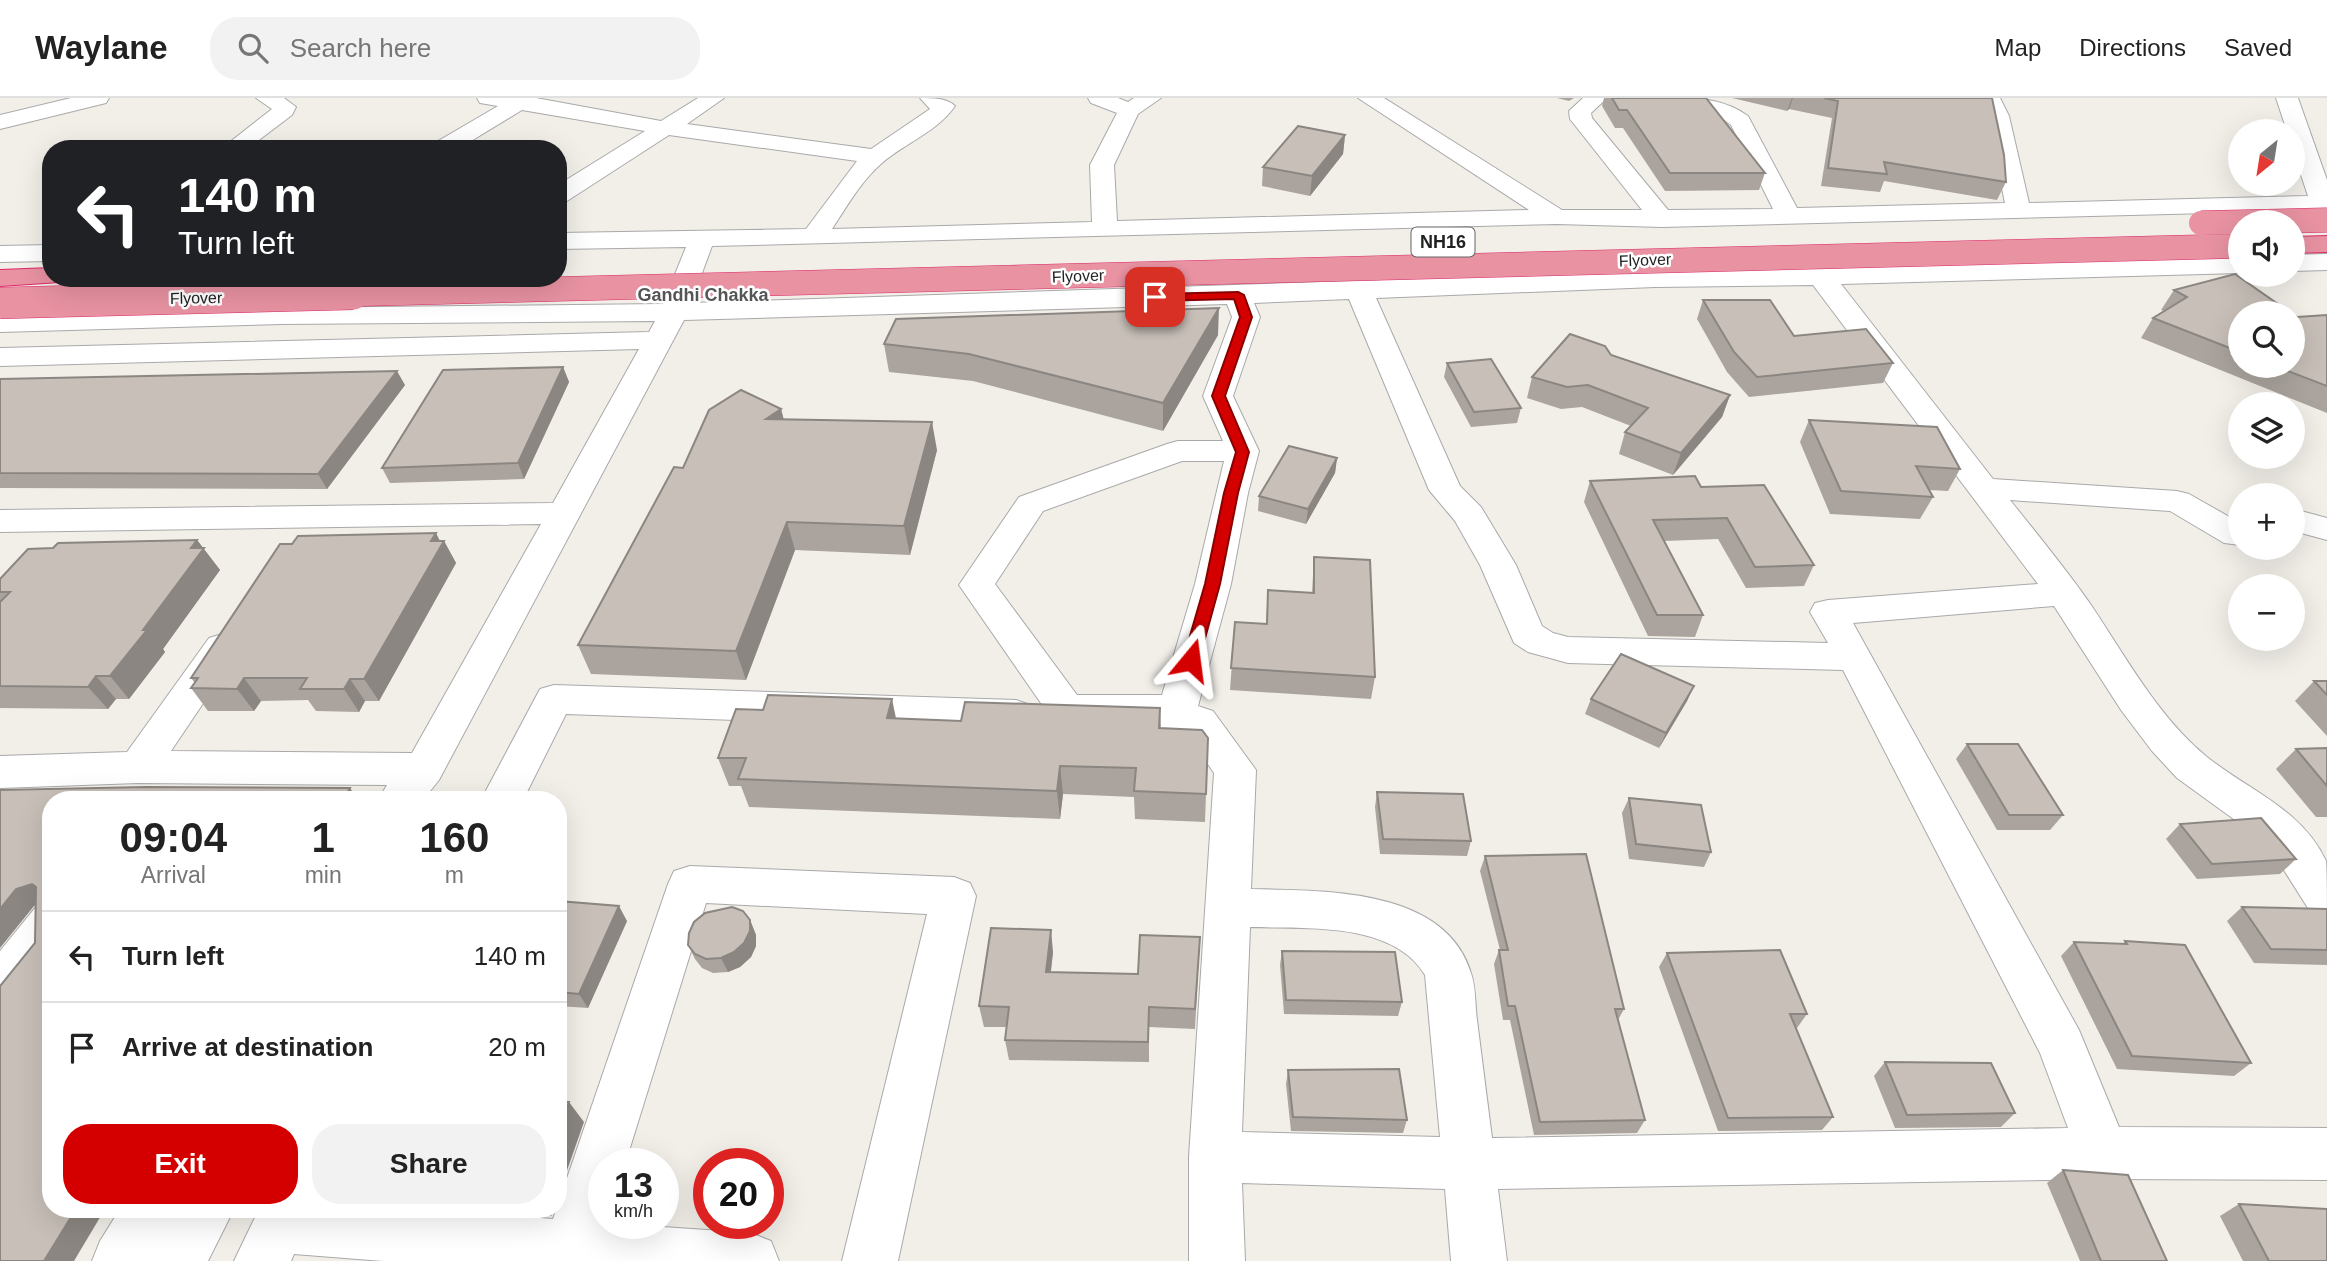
<!DOCTYPE html>
<html lang="en">
<head>
<meta charset="utf-8">
<style>
  body { margin:0; font-family:Arial,sans-serif; background:#f2f2f2; color:#222; height:100vh; display:flex; flex-direction:column; font-size:26px; white-space:nowrap }
  * { box-sizing:border-box; margin:0 }
  p { font-size:23px; color:#767676 }
  .icon { flex:none; width:38px; height:38px; fill:none; stroke:currentColor; stroke-width:2; stroke-linecap:round; stroke-linejoin:round }
  .map { position:relative; flex:1; overflow:hidden }
  .details { position:absolute; left:42px; top:693px; width:525px; height:427px; display:flex; flex-direction:column; background:#fff; border-radius:28px; box-shadow:0 7px 28px #0002 }
  .details>* { flex:none }
  .guide { position:absolute; left:42px; top:42px; width:525px; height:147px; border-radius:28px; box-shadow:0 7px 28px #0002; background:#202124; color:#fff; overflow:hidden }
  .needle { width:46px; rotate:210deg }
  .controls { position:absolute; left:2228px; top:21px; display:grid; gap:14px }
  .controls a { display:grid; place-items:center; width:77px; height:77px; border-radius:50%; background:#fff; box-shadow:0 7px 28px #0002; font-size:35px }
  .speed { position:absolute; left:588px; top:1050px; display:flex; gap:14px; font-size:35px; font-weight:700; text-align:center }
  .speed>* { display:grid; place-content:center; width:91px; height:91px; border-radius:50%; background:#fff; box-shadow:0 7px 28px #0002; line-height:1 }
  .speed small { font-size:18px; font-weight:400 }
  .speed .limit { border:10px solid #d22; background:#fff; color:#111 }
  .pin { position:absolute; display:grid; place-items:center; width:60px; height:60px; color:#fff; margin:-30px; border-radius:14px; box-shadow:0 4px 10px #0006 }
  .me { position:absolute; width:77px; margin:-38px; rotate:16deg; stroke-linejoin:round; filter:drop-shadow(0 0 5px #0008) }
  .turn { display:flex; align-items:center; gap:24px; height:147px; padding:0 21px; font-size:32px }
  .turn .icon { width:91px; height:91px; stroke-width:2.5 }
  .turn b { display:block; font-size:49px; line-height:60px }
  .eta { display:flex; justify-content:space-evenly; align-items:center; height:119px; text-align:center }
  .eta b { font-size:42px; font-weight:800; line-height:49px }
  .action { display:flex; gap:14px; margin-top:auto; padding:14px 21px }
  .action a { flex:1; height:80px; border-radius:28px; background:#d40000; color:#fff; font-size:28px; font-weight:800; line-height:80px; text-align:center }
  .action a+a { background:#f2f2f2; color:#222 }
  ul { padding:0; list-style:none }
  li { display:flex; align-items:center; gap:21px; height:91px; padding:0 21px; border-top:2px solid #e0e0e0 }
  li div { flex:1 }
  li b { display:block; font-size:26px }
  li em { font-style:normal }
  header { display:flex; align-items:center; gap:42px; box-sizing:border-box; height:98px; padding:0 35px; background:#fff; border-bottom:2px solid #e0e0e0 }
  header strong { font-size:33px }
  nav { display:flex; gap:38px; margin-inline-start:auto; font-size:24px }
  .search { width:490px; height:63px; background:#f2f2f2; display:flex; align-items:center; gap:18px; box-sizing:border-box; padding:0 24px; border-radius:28px; color:#767676; font-size:26px }
  .map>svg:first-child { display:block }
  .lines { fill:none; stroke-linecap:round; stroke-linejoin:round }
  .minor-casing { stroke:#a9a9a9; stroke-width:2 }
  .highway-casing { stroke:#dc2a67; stroke-width:2 }
  .minor { fill:#fff; fill-rule:evenodd }
  .highway { fill:#e892a2; fill-rule:evenodd }
  .highway-bridge-far1-casing { stroke:#dc2a67; stroke-width:25; stroke-linecap:butt }
  .highway-bridge-casing { stroke:#dc2a67; stroke-width:32; stroke-linecap:butt }
  .highway-bridge-far1 { stroke:#e892a2; stroke-width:24 }
  .highway-bridge { stroke:#e892a2; stroke-width:31 }
  .wall { fill:#aba49e }
  .shaded-wall { fill:#8b8681 }
  .building { fill:#c7bfb8; stroke:#8b8681; stroke-width:2 }
  .route { fill:#d40000; stroke:#8a0000; stroke-width:2 }
  .labels { text-anchor:middle; dominant-baseline:central; stroke-width:5; stroke-linejoin:round; paint-order:stroke }
  .far-street-label { font-size:16px; fill:#222; stroke:#fff }
  .shield { fill:#fff; stroke:#646464; stroke-width:2 }
  .shield-label { font-size:18px; font-weight:bold; fill:#222 }
  .far-neighbourhood-label { font-size:18px; font-weight:bold; fill:#555; stroke:#fff }
</style>
</head>
<body>
<header>
<strong>Waylane</strong>
<div class="search"><svg class="icon" aria-label="search" viewBox="0 0 24 24"><circle cx="10" cy="10" r="6"/><path d="M15 15l6 6"/></svg>Search here</div>
<nav><a>Map</a><a>Directions</a><a>Saved</a></nav>
</header>
<div class="map">
<svg width="2327" height="1163" viewBox="0 0 2327 1163">
  <rect width="100%" height="100%" fill="#f2efe9"/>
  <g class="lines">
    <g class="minor-casing">
      <g id="minor">
        <polygon points="71,0 109,0 106,5 0,31 0,17"/>
        <polygon points="256,0 284,0 296,9 292,17 247,51 221,51 272,11"/>
        <path d="M477 0H536L661 23 698 0H724L687 26 871 51 930 11 920 0C933 0 947 0 955 8 937 34 905 45 882 65 861 83 847 108 832 131L1092 124 1090 67 1117 15 1091 5 1088 0H1118L1128 4 1134 0H1161L1138 16 1114 67 1117 123 1529 112 1358 0H1384L1562 112H1642L1570 21 1569 13 1583 0H1607L1591 15 1592 20 1668 112 1773 111 1731 27 1723 21 1678 5 1675 0C1702 0 1726 2 1748 18L1797 110 2005 105 1987 18 1978 0H2000L2009 18 2029 105 2308 98 2292 50V33H2287L2276 0H2298L2327 82V112L1662 129 1557 126 712 148 691 205 1655 173 2240 159V175L1841 186 1993 381 2177 393 2189 396 2240 425V447L2224 445 2170 413 2010 402C2038 437 2066 471 2091 507 2126 559 2158 619 2207 659 2248 692 2302 711 2326 763 2327 774 2327 807 2327 821L2311 815 2282 769 2257 738 2177 680 2152 653 2121 612 2054 508 1853 525 2079 932 2119 1029 2327 1030V1082L2103 1081 1498 1091 1507 1163H1451L1445 1091 1242 1085 1245 1163H1189V1059L1214 675 1188 637 1107 635 1093 630 1090 626 1066 625 1052 621 959 487 1019 399 1167 346 1178 343H1223L1203 298 1232 219 1227 206 684 222 439 682 423 702H378L387 687 138 685 0 690V658L127 654 209 540 222 536 235 540 241 549 171 653 412 655 541 426 0 434V412L553 405 639 251 0 268V250L649 234 655 223 282 226 0 234V218L282 210 663 206 686 149 558 151V135L806 131 857 63 669 37 567 103 558 105V87L645 33 522 12 458 51H430L433 46 498 8 480 5ZM1813 187 2038 486 1828 502 1815 505 1810 514 1828 545 1568 539 1553 535 1542 528 1516 467 1481 409 1460 388 1376 200 1655 189ZM1349 201 1429 392 1455 423 1480 467 1514 545 1528 554 1568 565 1843 572 2040 955 2068 1030 1492 1040C1487 1001 1482 962 1477 922 1475 907 1476 889 1471 875 1445 789 1323 793 1251 791L1256 672 1213 613 1198 608 1231 486 1248 395 1259 353 1233 298 1260 219 1254 205ZM1182 363H1224L1195 486 1162 597H1077L995 486 1043 413ZM1250 829C1305 831 1393 823 1425 877L1440 1039 1242 1034Z"/>
        <polygon points="51,147 51,163 0,164 0,148"/>
        <polygon points="2327,156 2327,172 2292,173 2292,157"/>
        <polygon points="2301,413 2327,420 2327,442 2301,435 2292,437 2292,415"/>
        <polygon points="554,587 1016,602 1030,607 1036,617 1030,627 1016,632 566,616 523,702 481,702 540,591"/>
        <polygon points="690,768 954,779 970,785 976,798 898,1163 842,1163 927,816 706,805 625,1066 604,1066 604,1125 751,1135 771,1143 779,1163 383,1163 294,1156 291,1163 234,1163 259,1111 423,1111 553,1121 668,786 674,773"/>
        <polygon points="51,805 51,859 17,903 0,909 0,853 35,810"/>
        <polygon points="120,1111 234,1111 208,1163 92,1163 100,1143"/>
      </g>
    </g>
    <g class="highway-casing">
      <g id="highway">
        <polygon points="2327,138 2327,154 2292,155 2292,139"/>
        <polygon points="51,170 51,180 63,180 60,184 0,188 0,172"/>
      </g>
    </g>
    <use href="#minor" class="minor"/>
    <use href="#highway" class="highway"/>
    <g class="highway-bridge-far1-casing">
      <g id="highway-bridge-far1">
        <polyline points="2201,125 2327,122"/>
        <polyline points="284,198 2240,148"/>
      </g>
    </g>
    <g class="highway-bridge-casing">
      <polyline id="highway-bridge" points="0,205 353,196"/>
    </g>
    <use href="#highway-bridge-far1" class="highway-bridge-far1"/>
    <use href="#highway-bridge" class="highway-bridge"/>
  </g>
  <g class="wall">
    <polygon points="1557,0 1574,0 1569,3"/>
    <polygon points="1604,0 1706,0 1765,75 1759,92 1665,93 1623,30 1615,30 1602,8"/>
    <polygon points="1732,0 1989,0 2006,84 1997,102 1884,83 1880,94 1821,88 1832,20 1789,11 1787,13"/>
    <polygon points="1345,37 1343,56 1310,98 1262,88 1263,69"/>
    <polygon points="2174,192 2240,215 2240,268 2292,268 2297,219 2327,217 2327,315 2141,240 2153,220 2164,213 2161,212"/>
    <polygon points="1703,202 1794,238 1893,265 1883,285 1749,299 1727,274 1697,221"/>
    <polygon points="1218,237 1163,333 973,283 889,274 884,246"/>
    <polygon points="1611,257 1730,297 1722,319 1673,377 1619,356 1625,334 1631,328 1582,309 1561,311 1527,300 1532,279"/>
    <polygon points="1447,265 1521,310 1517,325 1471,329 1444,279"/>
    <polygon points="563,269 569,284 524,381 390,385 382,370"/>
    <polygon points="0,281 405,287 327,391 0,390"/>
    <polygon points="781,311 784,322 937,352 910,457 795,452 746,582 591,576 578,547 683,370"/>
    <polygon points="1809,322 1960,371 1948,393 1929,392 1933,399 1920,421 1830,416 1800,344"/>
    <polygon points="1337,360 1335,375 1306,426 1258,413 1259,398"/>
    <polygon points="1590,383 1701,389 1814,467 1804,488 1746,490 1718,441 1664,443 1703,517 1695,539 1648,538 1584,404"/>
    <polygon points="197,442 220,472 163,551 165,554 129,601 116,601 108,611 0,610 0,481 53,450"/>
    <polygon points="440,443 444,443 456,465 379,603 365,603 359,614 316,613 308,602 261,603 254,613 208,613 191,590 195,585 191,580"/>
    <polygon points="1314,459 1375,579 1371,601 1230,592 1235,524 1266,526 1268,492 1312,495"/>
    <polygon points="2314,583 2327,583 2327,638 2295,603"/>
    <polygon points="1694,588 1687,603 1659,650 1585,616 1591,601"/>
    <polygon points="1160,610 1161,630 1208,640 1205,724 1135,721 1134,699 1063,696 1060,721 749,709 741,688 729,688 718,660 896,620 961,623"/>
    <polygon points="1967,646 2063,717 2050,732 1997,732 1956,661"/>
    <polygon points="2327,650 2327,719 2316,719 2276,671 2296,651"/>
    <polygon points="1377,694 1471,743 1467,758 1380,756 1375,709"/>
    <polygon points="1629,700 1711,754 1704,769 1629,761 1622,715"/>
    <polygon points="2180,726 2296,761 2280,776 2197,781 2166,741"/>
    <polygon points="1485,758 1624,911 1618,922 1645,1022 1637,1035 1534,1037 1510,922 1503,922 1494,866 1499,852 1500,852 1480,773"/>
    <polygon points="558,803 627,823 588,910 558,908"/>
    <polygon points="2242,809 2327,811 2327,867 2254,865 2227,823"/>
    <polygon points="750,822 756,837 756,848 751,859 740,869 728,874 713,875 702,870 695,861 688,847"/>
    <polygon points="1200,839 1195,931 1149,929 1149,964 1009,962 1005,942 1007,929 984,929 979,908 1053,854 1051,874 1138,876"/>
    <polygon points="2125,843 2251,965 2234,978 2117,971 2061,858 2074,844 2123,846"/>
    <polygon points="1282,853 1402,904 1398,918 1284,916 1280,867"/>
    <polygon points="1667,855 1807,916 1797,930 1795,930 1833,1019 1822,1032 1718,1033 1659,869"/>
    <polygon points="1885,964 2015,1015 2001,1029 1895,1030 1874,978"/>
    <polygon points="1288,972 1407,1022 1403,1035 1291,1033 1286,986"/>
    <polygon points="2063,1072 2167,1163 2080,1163 2047,1085"/>
    <polygon points="2239,1106 2327,1163 2243,1163 2220,1118"/>
    <polygon points="460,1111 554,1111 551,1118"/>
  </g>
  <g class="shaded-wall">
    <polygon points="1792,0 1793,0 1789,11 1787,13"/>
    <polygon points="1345,37 1343,56 1310,98 1312,78"/>
    <polygon points="1219,210 1218,237 1163,333 1163,305"/>
    <polygon points="563,269 569,284 524,381 518,365"/>
    <polygon points="397,273 405,287 327,391 318,376"/>
    <polygon points="1730,297 1722,319 1673,377 1681,355"/>
    <polygon points="781,311 788,339 766,321"/>
    <polygon points="932,324 937,352 910,457 904,428"/>
    <polygon points="1337,360 1335,375 1306,426 1308,411"/>
    <polygon points="787,424 795,452 746,582 736,553"/>
    <polygon points="436,435 442,447 444,443 456,465 379,603 364,581"/>
    <polygon points="197,442 220,472 163,551 165,554 129,601 110,578 143,532 191,450"/>
    <polygon points="96,578 116,601 108,611 88,589"/>
    <polygon points="244,580 261,603 254,613 237,591"/>
    <polygon points="350,581 365,603 359,614 344,591"/>
    <polygon points="1694,588 1687,603 1659,650 1666,635"/>
    <polygon points="892,601 898,630 887,620"/>
    <polygon points="1060,668 1063,696 1060,721 1057,693"/>
    <polygon points="350,690 358,702 343,702"/>
    <polygon points="32,786 50,802 34,808 0,850 0,811 16,791"/>
    <polygon points="619,808 627,823 588,910 579,896"/>
    <polygon points="750,822 756,837 756,848 751,859 740,869 728,874 721,860"/>
    <polygon points="1051,832 1053,854 1048,895 1046,874"/>
    <polygon points="569,1004 584,1024 558,1098 558,1036"/>
    <polygon points="76,1111 105,1111 74,1163 44,1163"/>
    <polygon points="545,1111 554,1111 551,1118"/>
  </g>
  <g class="building">
    <polygon points="1612,0 1706,0 1765,75 1670,75 1627,12 1619,12"/>
    <polygon points="1824,0 1992,0 2004,57 2006,84 1884,64 1887,76 1828,70 1838,3"/>
    <polygon points="1298,28 1345,37 1312,78 1263,69"/>
    <polygon points="2235,176 2291,215 2240,215 2240,254 2153,220 2187,199 2174,192"/>
    <polygon points="1703,202 1770,202 1794,238 1866,231 1893,265 1757,279 1734,254"/>
    <polygon points="1219,210 1163,305 969,256 884,246 896,221"/>
    <polygon points="2292,216 2297,219 2327,217 2327,288 2275,268 2292,268"/>
    <polygon points="1570,236 1605,248 1611,257 1730,297 1681,355 1625,334 1648,310 1588,287 1567,289 1532,279"/>
    <polygon points="1491,261 1521,310 1474,314 1447,265"/>
    <polygon points="563,269 518,365 382,370 443,272"/>
    <polygon points="397,273 318,376 0,375 0,281"/>
    <polygon points="741,292 781,311 766,321 932,324 904,428 787,424 736,553 578,547 674,369 683,370 709,312"/>
    <polygon points="1809,322 1937,329 1960,371 1916,368 1933,399 1841,393"/>
    <polygon points="1289,348 1337,360 1308,411 1259,398"/>
    <polygon points="1695,378 1701,389 1764,387 1814,467 1755,469 1727,420 1653,422 1703,517 1657,517 1590,383"/>
    <polygon points="436,435 431,443 444,443 364,581 350,581 344,591 300,591 307,580 244,580 237,591 191,590 198,580 191,580 280,446 292,446 298,438"/>
    <polygon points="197,442 191,450 204,450 143,532 147,532 110,578 96,578 88,589 0,588 0,504 10,494 0,494 0,481 28,451 53,450 58,445"/>
    <polygon points="1314,459 1370,462 1375,579 1231,570 1235,524 1267,526 1268,492 1314,495"/>
    <polygon points="1621,556 1694,588 1666,635 1591,601"/>
    <polygon points="2314,583 2327,583 2327,597"/>
    <polygon points="768,597 892,601 887,620 961,623 965,604 1160,610 1159,630 1202,632 1208,640 1206,696 1134,693 1136,670 1060,668 1057,693 738,681 746,660 718,660 736,611 763,612"/>
    <polygon points="1967,646 2018,646 2063,717 2009,717"/>
    <polygon points="2327,650 2327,688 2296,651"/>
    <polygon points="146,689 350,690 343,702 51,702 51,1111 76,1111 44,1163 0,1163 0,888 35,845 36,789 32,786 16,791 0,811 0,692"/>
    <polygon points="1377,694 1463,696 1471,743 1383,741"/>
    <polygon points="1629,700 1701,707 1711,754 1636,746"/>
    <polygon points="2261,720 2296,761 2212,766 2180,726"/>
    <polygon points="1586,756 1624,911 1615,911 1645,1022 1540,1024 1515,908 1508,908 1499,852 1508,852 1485,758"/>
    <polygon points="558,803 619,808 579,896 558,894"/>
    <polygon points="732,809 743,813 750,822 750,833 744,845 734,854 721,860 706,861 695,856 688,847 689,835 694,824 705,815"/>
    <polygon points="2242,809 2327,811 2327,852 2271,851"/>
    <polygon points="991,830 1051,832 1046,874 1138,876 1140,837 1200,839 1195,911 1149,909 1148,944 1005,942 1009,909 979,908"/>
    <polygon points="2125,843 2185,847 2251,965 2132,958 2074,844 2127,846"/>
    <polygon points="1780,852 1807,916 1790,916 1833,1019 1728,1020 1667,855"/>
    <polygon points="1282,853 1395,854 1402,904 1286,902"/>
    <polygon points="1885,964 1991,965 2015,1015 1907,1017"/>
    <polygon points="1399,971 1407,1022 1293,1019 1288,972"/>
    <polygon points="558,1004 569,1004 558,1036"/>
    <polygon points="2063,1072 2128,1077 2167,1163 2101,1163"/>
    <polygon points="2239,1106 2327,1111 2327,1163 2269,1163"/>
  </g>
  <polygon class="route" points="1238,194 1244,197 1252,219 1225,298 1249,354 1238,395 1220,486 1199,562 1191,567 1183,562 1205,486 1224,395 1236,354 1212,298 1240,219 1234,201 1155,203 1149,199 1155,196"/>
  <g class="labels">
    <g class="far-street-label">
      <text transform="translate(1645 162) rotate(-2)">Flyover</text>
      <text transform="translate(1078 178) rotate(-2)">Flyover</text>
      <text transform="translate(196 200) rotate(-1)">Flyover</text>
    </g>
    <rect class="shield" x="1411.5" y="129.5" width="63" height="29" rx="5"/>
    <g class="shield-label">
      <text x="1443" y="144">NH16</text>
    </g>
    <g class="far-neighbourhood-label">
      <text x="703" y="197">Gandhi Chakka</text>
    </g>
  </g>
</svg>
<div class="controls">
<a><svg class="needle" viewBox="-14 -14 28 28"><path d="M0-13l5 13h-10z" fill="#e53935"/><path d="M0 13l5-13h-10z" fill="#767676"/></svg></a>
<a><svg class="icon" aria-label="sound" viewBox="0 0 24 24"><path d="M4 9h4l5-4v14l-5-4H4zM17 9q2 3 0 6"/></svg></a>
<a><svg class="icon" aria-label="search" viewBox="0 0 24 24"><circle cx="10" cy="10" r="6"/><path d="M15 15l6 6"/></svg></a>
<a><svg class="icon" aria-label="layers" viewBox="0 0 24 24"><path d="M12 4l9 5-9 5-9-5zM3 14l9 5 9-5"/></svg></a>
<a>+</a>
<a>−</a>
</div>
<div class="speed"><div>13<small>km/h</small></div><div class="limit">20</div></div>
<div class="pin" style="left:1155px;top:199px;background:#d93025"><svg class="icon" aria-label="arrive" viewBox="0 0 24 24"><path d="M6 21V4h12l-3 4 3 4H6"/></svg></div>
<svg class="me" style="left:1191px;top:562px" viewBox="-20 -20 40 40"><path d="M0-17L14 15 0 8-14 15z" fill="#d40000" stroke="#fff" stroke-width="4"/></svg>
<div class="guide">
<div class="turn"><svg class="icon" aria-label="left" viewBox="0 0 24 24"><path d="M17 20v-9H6M10 6l-5 5 5 5"/></svg><div><b>140 m</b>Turn left</div></div>
</div>
<section class="details">
<div class="eta">
<div><b>09:04</b><p>Arrival</p></div>
<div><b>1</b><p>min</p></div>
<div><b>160</b><p>m</p></div>
</div>
<ul>
<li><svg class="icon" aria-label="left" viewBox="0 0 24 24"><path d="M17 20v-9H6M10 6l-5 5 5 5"/></svg><div><b>Turn left</b></div><em>140 m</em></li>
<li><svg class="icon" aria-label="arrive" viewBox="0 0 24 24"><path d="M6 21V4h12l-3 4 3 4H6"/></svg><div><b>Arrive at destination</b></div><em>20 m</em></li>
</ul>
<div class="action"><a>Exit</a><a>Share</a></div>
</section>
</div>
</body>
</html>
